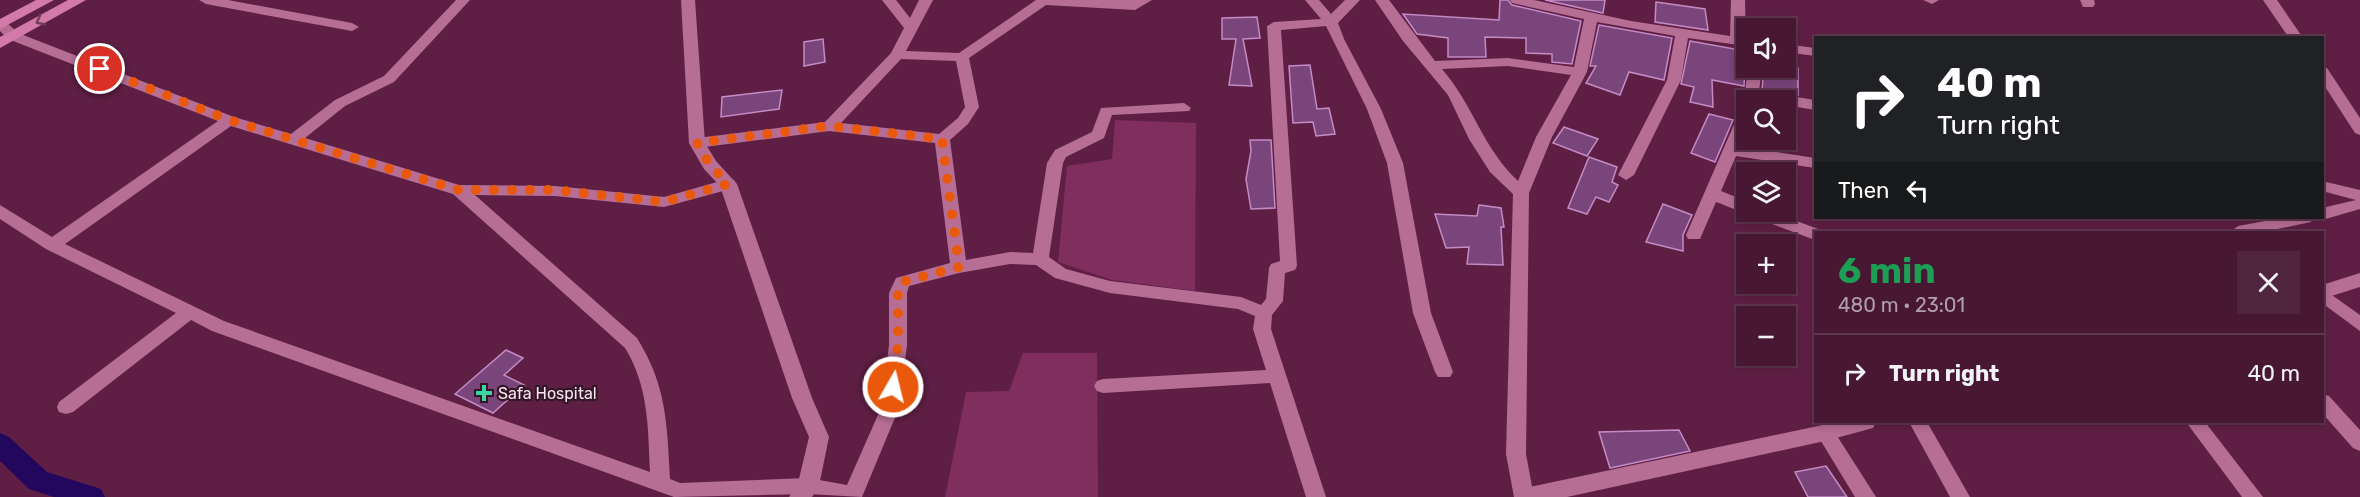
<!DOCTYPE html>
<html lang="en">
<head>
<meta charset="utf-8">
<style>
  body { margin:0; font-family:Rubik,sans-serif; background:#512440; color:#f1f3f6; height:100vh; display:flex; flex-direction:column; font-size:22px; white-space:nowrap }
  * { box-sizing:border-box; margin:0 }
  p { font-size:20px; color:#b09fac }
  .icon { flex:none; width:33px; height:33px; fill:none; stroke:currentColor; stroke-width:2; stroke-linecap:round; stroke-linejoin:round }
  .map { position:relative; flex:1; overflow:hidden }
  .panel { position:absolute; left:1814px; top:231px; width:510px; height:192px; display:flex; flex-direction:column; background:#471734; border-radius:0px; box-shadow:0 3px 9px #0003,0 0 0 2px #5f364f }
  .panel>* { flex:none }
  .top-card { position:absolute; left:1814px; top:36px; width:510px; height:183px; border-radius:0px; box-shadow:0 3px 9px #0003,0 0 0 2px #5f364f; background:#202124; color:#fff; overflow:hidden }
  .controls { position:absolute; left:1736px; top:18px; display:grid; gap:12px }
  .controls a { display:grid; place-items:center; width:60px; height:60px; border-radius:0px; background:#471734; box-shadow:0 3px 9px #0003,0 0 0 2px #5f364f; font-size:30px }
  .pin { position:absolute; display:grid; place-items:center; width:51px; height:51px; color:#fff; margin:-26px; border:3px solid #fff; border-radius:50%; box-shadow:0 2px 6px #0007 }
  .me { position:absolute; width:66px; margin:-33px; rotate:8deg; stroke-linejoin:round; filter:drop-shadow(0 0 4px #0008) }
  .turn { display:flex; align-items:center; gap:21px; height:126px; padding:0 24px; font-size:27px }
  .turn .icon { width:78px; height:78px; stroke-width:2.5 }
  .turn b { display:block; font-size:42px; line-height:51px }
  .then { display:flex; align-items:center; height:57px; padding:0 24px; background:#0003; gap:12px; font-size:22px }
  .round { display:grid; place-items:center; flex:none; width:63px; height:63px; border-radius:0px; background:#512440 }
  .head { display:flex; align-items:center; justify-content:space-between; height:102px; padding:0 24px }
  h1 { font-size:36px; font-weight:700; line-height:45px; color:#1e9e55 }
  ul { padding:0; list-style:none }
  li { display:flex; align-items:center; gap:18px; height:78px; padding:0 24px; border-top:2px solid #5f364f }
  li div { flex:1 }
  li b { display:block; font-size:22px }
  li em { font-style:normal }
  .map>svg:first-child { display:block }
  .green { fill:#7f2e5e }
  .lines { fill:none; stroke-linecap:round; stroke-linejoin:round }
  .canal { fill:#23075c; fill-rule:evenodd }
  .building { fill:#7a457a; stroke:#c48bc4; stroke-width:1.5 }
  .street { fill:#b66e95; fill-rule:evenodd }
  .secondary { fill:#b66e95; fill-rule:evenodd }
  .highway { fill:#d27aaa; fill-rule:evenodd }
  .oneway { stroke:#733f5b }
  .route { stroke:#ea580c; stroke-width:10; stroke-dasharray:0 18 }
  .poi-dot { fill:#3dd4a3; stroke:#331727; stroke-width:2 }
  .labels { text-anchor:middle; dominant-baseline:central; stroke-width:4.5; stroke-linejoin:round; paint-order:stroke }
  .poi-label { font-size:16px; fill:#fbe3ef; stroke:#331727; text-anchor:start }
</style>
</head>
<body>
<div class="map">
<svg width="2360" height="497" viewBox="0 0 2360 497">
  <rect width="100%" height="100%" fill="#5f1f45"/>
  <g class="green">
    <polygon points="1115,120 1196,123 1195,291 1112,280 1058,262 1067,166 1112,159"/>
    <polygon points="1023,353 1097,353 1098,497 945,497 966,392 1009,391"/>
  </g>
  <g class="lines">
    <polygon class="canal" points="0,433 9,437 47,472 101,489 105,497 54,497 29,489 0,461"/>
  </g>
  <g class="building">
    <polygon points="1500,0 1508,0 1512,5 1581,21 1572,64 1552,62 1552,54 1526,53 1526,38 1485,37 1486,57 1448,57 1448,38 1417,34 1403,14 1499,20"/>
    <polygon points="1545,0 1605,0 1603,13"/>
    <polygon points="1656,2 1705,9 1708,30 1655,22"/>
    <polygon points="1257,17 1260,38 1243,39 1252,86 1229,85 1236,39 1222,39 1222,18"/>
    <polygon points="1599,25 1672,38 1664,80 1629,72 1620,95 1586,83 1596,66 1590,66"/>
    <polygon points="823,39 825,62 804,66 804,42"/>
    <polygon points="1690,41 1746,51 1744,86 1712,80 1713,107 1690,102 1694,87 1681,84"/>
    <polygon points="1310,65 1317,109 1329,108 1335,134 1316,136 1313,122 1293,123 1289,66"/>
    <polygon points="1764,68 1798,68 1798,95 1762,89"/>
    <polygon points="782,90 779,109 721,117 722,97"/>
    <polygon points="1709,114 1733,120 1715,162 1691,153"/>
    <polygon points="1564,127 1598,139 1587,156 1553,143"/>
    <polygon points="1250,140 1271,140 1275,208 1251,209 1246,179 1251,151"/>
    <polygon points="1589,157 1617,167 1612,182 1618,185 1609,202 1596,197 1587,214 1568,208"/>
    <polygon points="1663,204 1692,215 1683,235 1683,251 1646,242"/>
    <polygon points="1479,205 1501,208 1504,227 1501,227 1503,265 1467,264 1469,247 1446,248 1435,214 1477,216"/>
    <polygon points="506,350 523,358 504,375 524,385 493,413 455,394"/>
    <polygon points="1679,430 1690,451 1610,468 1599,432"/>
    <polygon points="1826,466 1847,497 1808,497 1795,472"/>
  </g>
  <g class="lines">
    <g class="street">
      <polygon points="199,0 228,0 352,23 359,27 352,31 206,4"/>
      <path d="M456 0H470L394 82 345 106 305 138 459 185 555 186 664 197 728 179 734 180 736 184 734 188 664 207 555 196 475 195 637 338C667 386 667 425 670 479L680 483 808 478 847 485 881 408 889 345V293L896 278 950 263 935 143 829 131 697 148 689 143 697 138 825 122 891 53 904 28 882 0H896L910 18 919 0H933L906 51 959 53 1036 0H1152L1135 10 1046 5 969 58 979 107 968 124 950 140 966 260 1010 252 1033 253 1047 163 1055 150 1092 132 1101 108 1184 103 1191 108 1189 111 1112 115 1104 138 1066 157 1063 163 1049 257 1066 269 1110 281 1241 297 1261 305 1266 299 1269 268 1271 264 1280 261 1267 26 1274 22 1321 19 1305 0H1319L1331 14 1345 0H1360L1338 23 1344 39 1381 109 1403 163 1431 313 1453 372 1450 377H1438L1435 372 1413 313 1387 163 1367 109 1326 26 1281 30 1297 266 1295 270 1285 273 1283 301 1272 315 1271 329 1326 497H1306L1270 383 1103 393 1097 391 1094 386 1097 381 1103 379 1266 370 1253 329 1255 316 1238 309 1110 293 1055 278 1036 265 1010 264 959 273 909 286 907 293V345L899 408 862 497 808 494 674 497 212 331 191 320 73 412 66 414 59 412 57 407 59 402 176 313 46 249 0 219V205L52 237 218 121 8 39 0 31V21L6 22 18 33 234 117 291 134 335 100 384 76ZM901 59 956 61 965 107 958 118 939 134 841 123ZM231 126 453 194 625 348C649 387 648 428 650 472L224 321 65 244Z"/>
      <path d="M1375 0H1389L1435 61 1508 58 1574 67 1584 19 1512 3 1510 0H1534L1631 21 1730 36 1731 0H1745L1746 46 1688 38 1681 80 1634 175 1626 180 1618 175 1667 80 1675 36 1597 22 1587 72 1552 137 1529 193 1526 454 1534 497H1514L1506 454 1513 194 1490 172 1469 139 1448 95 1403 41ZM1508 66 1571 75 1536 137 1518 181C1482 147 1474 106 1442 69Z"/>
      <polygon points="1923,0 1939,0 1932,4"/>
      <polygon points="2080,0 2094,0 2095,4 2093,7 2083,7"/>
      <polygon points="2263,0 2277,0 2303,38 2289,38"/>
      <polygon points="1785,44 1815,48 1815,56 1785,52"/>
      <polygon points="2322,67 2327,68 2360,118 2360,135 2355,133 2322,82"/>
      <polygon points="1748,68 1762,68 1759,91 1815,100 1815,110 1785,105 1785,100 1746,100 1746,103 1744,100"/>
      <path d="M1746 108V131L1739 146 1815 158V168L1736 156 1721 191 1746 201V212H1772L1821 230 1822 232H1815V240L1751 216 1749 212C1739 213 1726 205 1716 202L1700 239H1688L1686 235 1739 113Z"/>
      <polygon points="2322,181 2360,190 2360,209 2322,220 2316,218 2322,218 2322,208 2356,200 2322,191"/>
      <polygon points="2281,218 2313,218 2311,222 2263,232 2230,232 2238,226"/>
      <polygon points="2322,288 2360,315 2360,331 2322,303"/>
      <polygon points="2322,394 2329,396 2360,430 2360,451 2353,448 2322,413"/>
      <polygon points="1909,422 1927,422 1970,497 1950,497"/>
      <polygon points="2186,422 2205,422 2263,497 2242,497"/>
      <polygon points="1825,425 1832,428 1876,497 1855,497 1816,433 1818,428"/>
    </g>
    <g class="secondary">
      <polygon points="681,0 695,0 705,143 716,161 737,184 812,398 829,437 819,486 812,497 789,497 798,483 809,437 792,398 720,186 704,169 689,143"/>
      <polygon points="2360,273 2360,287 2322,299 2322,285"/>
      <polygon points="1837,422 1876,422 1873,428 1825,441 1567,497 1514,497 1517,491 1525,488"/>
    </g>
    <g class="highway">
      <polygon points="36,0 54,0 0,29 0,19"/>
      <polygon points="68,0 86,0 0,48 0,37"/>
    </g>
  </g>
  <defs><path id="oneway-chevron" d="M-2-3.5L2.5 0L-2 3.5" fill="none" stroke-width="1.6" stroke-linecap="round" stroke-linejoin="round" transform="scale(1.5)"/></defs>
  <use class="oneway" href="#oneway-chevron" transform="translate(40 21) rotate(152)"/>
  <g class="lines">
    <polyline class="route" points="100,69 229,120 459,190 555,190 664,202 728,184 710,165 697,143 829,126 942,139 959,267 902,282 898,292 898,345 893,387"/>
  </g>
  <path class="poi-dot" d="M481 384h6v6h6v6h-6v6h-6v-6h-6v-6h6z"/>
  <g class="labels">
    <g class="poi-label">
      <text x="498" y="393">Safa Hospital</text>
    </g>
  </g>
</svg>
<div class="controls">
<a><svg class="icon" aria-label="sound" viewBox="0 0 24 24"><path d="M4 9h4l5-4v14l-5-4H4zM17 9q2 3 0 6"/></svg></a>
<a><svg class="icon" aria-label="search" viewBox="0 0 24 24"><circle cx="10" cy="10" r="6"/><path d="M15 15l6 6"/></svg></a>
<a><svg class="icon" aria-label="layers" viewBox="0 0 24 24"><path d="M12 4l9 5-9 5-9-5zM3 14l9 5 9-5"/></svg></a>
<a>+</a>
<a>−</a>
</div>
<div class="pin" style="left:100px;top:69px;background:#d93025"><svg class="icon" aria-label="arrive" viewBox="0 0 24 24"><path d="M6 21V4h12l-3 4 3 4H6"/></svg></div>
<svg class="me" style="left:893px;top:387px" viewBox="-20 -20 40 40"><circle r="17" fill="#ea580c" stroke="#fff" stroke-width="3"/><path d="M0-11L8 9 0 5-8 9z" fill="#fff"/></svg>
<div class="top-card">
<div class="turn"><svg class="icon" aria-label="right" viewBox="0 0 24 24"><path d="M7 20v-9h11M14 6l5 5-5 5"/></svg><div><b>40 m</b>Turn right</div></div>
<div class="then">Then<svg class="icon" aria-label="left" viewBox="0 0 24 24"><path d="M17 20v-9H6M10 6l-5 5 5 5"/></svg></div>
</div>
<section class="panel">
<div class="head"><div><h1>6 min</h1><p>480 m · 23:01</p></div><a class="round"><svg class="icon" aria-label="close" viewBox="0 0 24 24"><path d="M6 6l12 12M18 6L6 18"/></svg></a></div>
<ul>
<li><svg class="icon" aria-label="right" viewBox="0 0 24 24"><path d="M7 20v-9h11M14 6l5 5-5 5"/></svg><div><b>Turn right</b></div><em>40 m</em></li>
</ul>
</section>
</div>
</body>
</html>
